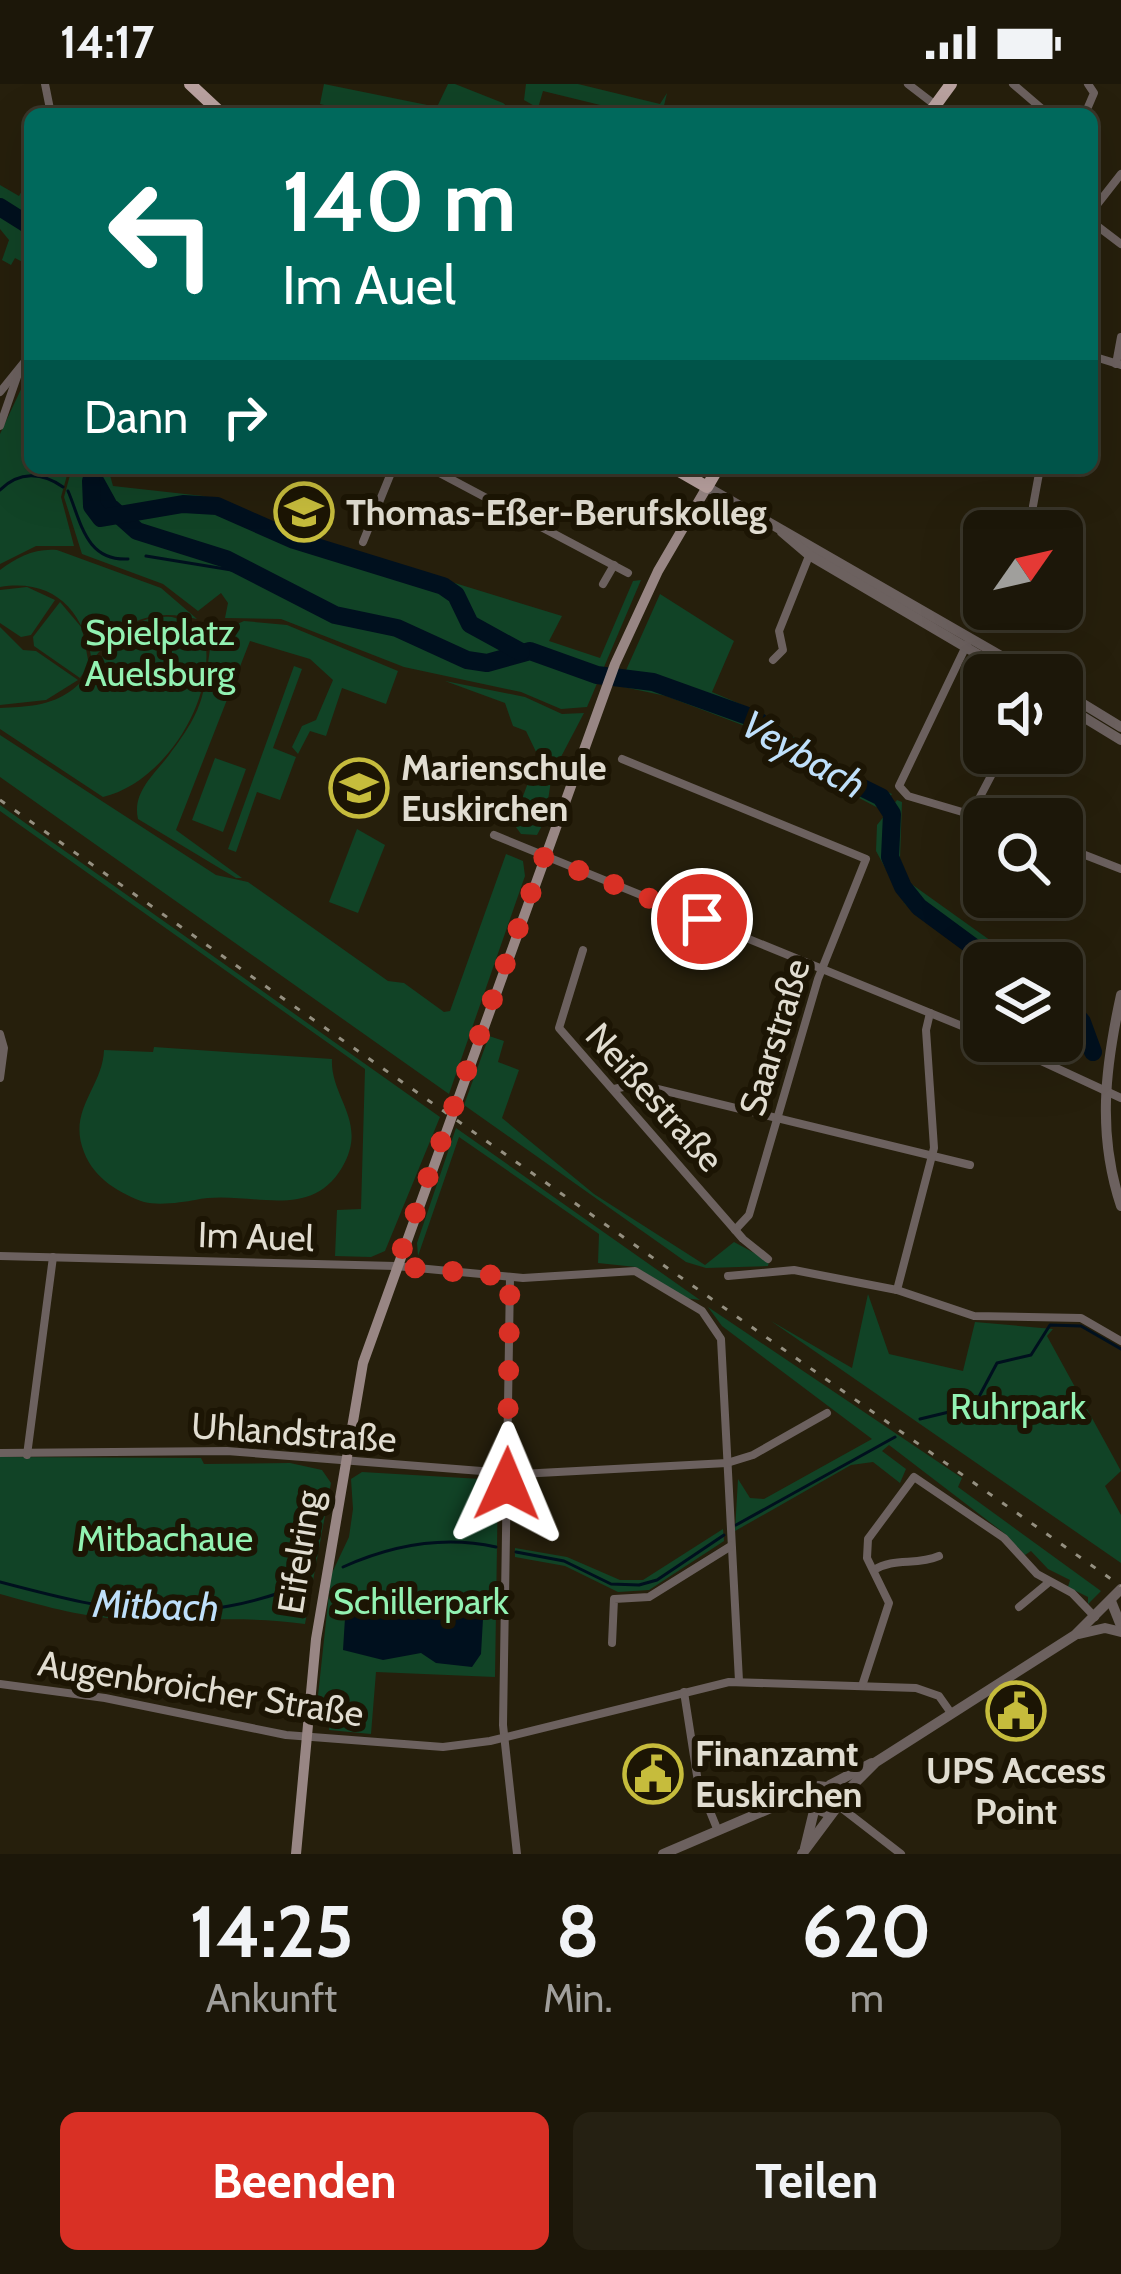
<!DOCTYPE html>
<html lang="de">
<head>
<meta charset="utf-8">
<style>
  body { margin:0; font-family:Cabin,sans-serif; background:#252012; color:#f1f3f6; height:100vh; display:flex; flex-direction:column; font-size:45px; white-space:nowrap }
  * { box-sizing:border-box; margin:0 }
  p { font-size:39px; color:#a09f9c }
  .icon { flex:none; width:66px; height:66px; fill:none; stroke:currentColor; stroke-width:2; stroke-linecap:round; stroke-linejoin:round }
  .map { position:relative; height:1770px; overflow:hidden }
  .side { display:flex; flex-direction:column; background:#1c1709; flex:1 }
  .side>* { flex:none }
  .hud { position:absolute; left:24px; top:24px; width:1074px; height:366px; border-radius:18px; box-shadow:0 12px 48px #0002,0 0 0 3px #3a362a; background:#00695c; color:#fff; overflow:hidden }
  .needle { width:78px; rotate:56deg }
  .controls { position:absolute; left:963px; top:426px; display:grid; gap:24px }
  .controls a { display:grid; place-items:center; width:120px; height:120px; border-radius:18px; background:#1c1709; box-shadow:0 12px 48px #0002,0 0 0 3px #3a362a; font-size:60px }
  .pin { position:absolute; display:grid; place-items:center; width:102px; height:102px; color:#fff; margin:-51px; border:6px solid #fff; border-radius:50%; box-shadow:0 3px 12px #0007 }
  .me { position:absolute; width:132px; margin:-66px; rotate:1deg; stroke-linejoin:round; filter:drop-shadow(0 0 9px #0008) }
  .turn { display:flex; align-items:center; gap:42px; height:252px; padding:0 60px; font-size:54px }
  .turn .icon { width:156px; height:156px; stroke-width:2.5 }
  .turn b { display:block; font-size:84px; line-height:102px }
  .then { display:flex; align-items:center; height:114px; padding:0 60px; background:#0003; gap:24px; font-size:45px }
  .eta { display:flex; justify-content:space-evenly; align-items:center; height:204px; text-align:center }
  .eta b { font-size:72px; font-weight:700; line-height:84px }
  .action { display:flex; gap:24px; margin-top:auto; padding:24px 60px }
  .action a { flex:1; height:138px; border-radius:18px; background:#d93025; color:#fff; font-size:48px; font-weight:700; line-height:138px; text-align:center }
  .action a+a { background:#252012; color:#f1f3f6 }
  .status { display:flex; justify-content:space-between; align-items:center; height:84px; padding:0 60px; background:#1c1709; direction:ltr }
  .status svg { height:33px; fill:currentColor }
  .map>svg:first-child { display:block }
  .green { fill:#114326 }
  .water { fill:#00101e }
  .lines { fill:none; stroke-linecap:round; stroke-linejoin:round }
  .stream { stroke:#00101e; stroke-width:3 }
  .river { stroke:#00101e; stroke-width:18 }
  .minor { stroke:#6c615f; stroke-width:8 }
  .tertiary { stroke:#6c615f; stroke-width:10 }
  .secondary { stroke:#988684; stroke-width:10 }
  .primary { stroke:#baa2a0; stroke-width:12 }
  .rail { stroke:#959081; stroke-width:3; stroke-dasharray:6 12; stroke-linecap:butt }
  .route { stroke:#d93025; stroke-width:21; stroke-dasharray:0 37.8 }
  .labels { text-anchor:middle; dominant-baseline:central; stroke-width:12; stroke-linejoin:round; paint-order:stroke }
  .poi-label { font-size:36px; font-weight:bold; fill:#e1ddd1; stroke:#1c1504; text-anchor:start }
  .park-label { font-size:36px; fill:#92f2b2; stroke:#1c1504 }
  .street-label { font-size:36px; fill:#e1ddd1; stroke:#1c1504 }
  .water-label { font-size:39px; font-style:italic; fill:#bfe0fb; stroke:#1c1504 }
</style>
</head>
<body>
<div class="status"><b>14:17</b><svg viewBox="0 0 49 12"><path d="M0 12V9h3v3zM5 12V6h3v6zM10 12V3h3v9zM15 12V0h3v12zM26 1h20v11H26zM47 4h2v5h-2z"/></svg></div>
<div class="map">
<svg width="1121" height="1770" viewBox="0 0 1121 1770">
  <rect width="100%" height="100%" fill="#261f0c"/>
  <g class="green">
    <polygon points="324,0 437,23 448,0 455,0 503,19 516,30 360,30 320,20"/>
    <polygon points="526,0 578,0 660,20 667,9 662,30 637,30 543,7 538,24 524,16"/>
    <polygon points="30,93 30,182 15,174 11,181 2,176 9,156 0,145 0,101 19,112"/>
    <polygon points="30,286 30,384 69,384 61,413 74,462 36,462 0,480 0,350"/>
    <polygon points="72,384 108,384 113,402 203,412 292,449 562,532 549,557 600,574 633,497 641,496 587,623 561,625 521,608 404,583 281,535 225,534 228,519 221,509 198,527 163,500 82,470 64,413"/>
    <path d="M57 466 161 504 197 535C149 523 121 538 92 577 84 527 54 494 0 503V486C17 473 35 464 57 466Z"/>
    <polygon points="27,503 55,516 31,551 21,553 0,539 0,506"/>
    <polygon points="660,510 734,557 712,608 759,628 833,682 892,710 882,726 787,676 769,655 745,642 666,612 619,602"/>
    <polygon points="60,518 82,544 89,581 80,594 34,562 33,553"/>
    <path d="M172 533 202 542C223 607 167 698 103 713L0 645V624C25 623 51 622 72 606 109 578 116 529 172 533Z"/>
    <path d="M244 537 287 541 398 587 386 620 342 604 326 652 310 647 298 670 292 663 302 642 316 636 333 596 310 575 250 557 176 746 242 794H236L138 735C132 708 154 691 169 671 208 620 203 609 212 551Z"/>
    <polygon points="0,543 23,566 36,567 78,596 46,616 0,621"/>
    <polygon points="294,582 302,585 273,664 296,673 280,716 257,708 236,768 228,765"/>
    <polygon points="445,597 525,613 562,630 584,629 552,690 545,736 537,751 521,750 513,739 538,672 526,647 513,642 505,619"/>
    <polygon points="0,651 216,791 248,798 388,897 404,899 444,928 450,927 506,770 523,777 525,792 449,1010 0,693"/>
    <polygon points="215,674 246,685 223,748 192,736"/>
    <polygon points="897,716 902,718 900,774 910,799 1022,879 984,881 905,820 876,767 877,741"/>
    <polygon points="0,721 440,1033 385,1167 371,1173 335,1172 337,1126 361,1125 365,985 0,727"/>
    <polygon points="357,745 385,761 358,829 329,818"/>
    <polygon points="489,952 504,957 498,978 519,986 502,1034 594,1110 705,1181 734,1158 769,1177 768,1182 706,1184 686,1178 464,1021"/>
    <path d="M154 963 332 975C330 1012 366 1036 345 1078 313 1142 248 1104 195 1116 184 1118 159 1122 144 1118 121 1110 94 1095 84 1068 67 1026 103 1003 104 966L153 968Z"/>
    <polygon points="456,1044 700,1216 685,1214 636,1183 598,1179 599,1150 459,1053 418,1172 417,1159"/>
    <polygon points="868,1210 889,1270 963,1287 975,1238 1053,1245 1047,1252 1121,1387 1105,1402 1121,1431 1121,1479 771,1237 852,1284"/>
    <polygon points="708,1223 962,1394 958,1403 1101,1507 1088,1520 1088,1513 1068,1503 1070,1496 1048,1485 1031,1467 1025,1471 1004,1449 889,1361 882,1367 906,1385 900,1399 873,1378 851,1381 735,1447 738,1395 750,1414 764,1415 872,1355 722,1242"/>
    <path d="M0 1373 201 1374 204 1380 290 1379 322 1386 331 1399 305 1540C239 1530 174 1540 108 1534 74 1531 29 1518 0 1510Z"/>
    <polygon points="362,1388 498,1396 495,1593 376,1588 371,1650 329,1646 330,1636 316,1630 331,1491 349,1453 353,1425 351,1395"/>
    <polygon points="723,1445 724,1457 649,1506 618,1508 565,1482 515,1473 515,1464 567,1473 620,1496 643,1496"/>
  </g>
  <polygon class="water" points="444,1511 484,1517 481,1570 472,1583 436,1579 421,1569 383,1576 343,1566 345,1534 352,1526 403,1528"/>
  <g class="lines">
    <g class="stream">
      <path d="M0 406C19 387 42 388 63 403"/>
      <path d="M68 407C81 437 85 477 128 475"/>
      <polyline points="146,472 256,490"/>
      <polyline points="920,1335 974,1322 997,1279 1031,1271 1050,1241 1081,1242 1121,1265"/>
      <polyline points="736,1441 895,1353"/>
      <polyline points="516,1468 564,1477 611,1500 639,1501 657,1496 724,1451"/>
      <path d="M343 1483C392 1461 442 1451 496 1463"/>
      <path d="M0 1498C121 1530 190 1545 310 1498"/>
    </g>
    <g class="river">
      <polyline points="0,123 30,142"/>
      <polyline points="88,384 109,422 137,447 226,475 335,531 397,544 467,576 487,579 530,567 597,591 653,598 756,635 808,677 881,713 892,730 890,773 903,803 919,823 995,879"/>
      <polyline points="91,397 92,422 101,434 183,420 217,422 294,456 443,502 456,511 470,540 521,568"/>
      <polyline points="1062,915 1082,938 1093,968"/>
    </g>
    <g class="minor">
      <polyline points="45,0 51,30"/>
      <polyline points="908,0 947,30"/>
      <polyline points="1013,0 1048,30"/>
      <polyline points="1085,30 1094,9 1088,0"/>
      <polyline points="1092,127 1121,90"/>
      <polyline points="1092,138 1121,160"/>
      <polyline points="1092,272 1121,281"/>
      <polyline points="1116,280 1121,253"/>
      <polyline points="0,308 30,271"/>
      <polyline points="0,342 19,287"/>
      <polyline points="430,384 628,489"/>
      <polyline points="1033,422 1040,384"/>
      <polyline points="363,458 393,384"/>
      <polyline points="603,500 614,481"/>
      <polyline points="967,560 899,702 908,712 986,735"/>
      <polyline points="773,576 783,566 779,547 811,467"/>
      <polyline points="622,675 866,775 818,895 749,1131 735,1146"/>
      <polyline points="971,730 1003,669"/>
      <polyline points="494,751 984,951"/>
      <polyline points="1062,762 1121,785"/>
      <polyline points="583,866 559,944 743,1155 768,1175"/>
      <polyline points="0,950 4,964 0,994"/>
      <polyline points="998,957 1121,1014"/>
      <polyline points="614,1005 637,1000 970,1081"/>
      <polyline points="0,1172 396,1182 523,1194 635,1187 702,1227 721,1255 739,1597"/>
      <polyline points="728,1192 794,1186 897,1206 974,1232 1081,1234 1121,1257"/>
      <polyline points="510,1193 503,1641 517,1770"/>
      <polyline points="897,1206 934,1064 926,946 930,929"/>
      <polyline points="0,1369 227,1367 520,1390 727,1379 753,1371 827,1329"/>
      <polyline points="27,1371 53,1173"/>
      <path d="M874 1486C894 1473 916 1482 939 1472"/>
      <polyline points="1019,1523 1048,1499"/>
      <polyline points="612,1559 614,1515 649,1513 731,1462"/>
      <polyline points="0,1600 105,1614 286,1651 443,1663 490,1657 729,1598 916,1604 939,1612 951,1629"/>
      <polyline points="862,1602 889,1519 867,1474 868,1455 914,1393 1004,1454 1037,1490 1072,1509 1095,1533"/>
      <polyline points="684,1608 698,1698 718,1747"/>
      <polyline points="839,1722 901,1770"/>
    </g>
    <g class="tertiary">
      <polyline points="707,403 1034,591"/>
      <polyline points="782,448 809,471 1013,591"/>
      <polyline points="1062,607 1121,643"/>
      <polyline points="1062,620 1121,656"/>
      <path d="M1121 911C1105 984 1097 1050 1121 1122"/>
      <polyline points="1111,1517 1121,1542"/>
      <polyline points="1079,1550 1105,1544 1121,1548"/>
      <polyline points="830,1701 872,1679"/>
      <polyline points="840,1714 876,1678 1075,1551 1121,1505"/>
      <polyline points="805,1764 814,1727"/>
      <polyline points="663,1770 813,1706"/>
      <polyline points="802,1770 840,1719 834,1704 818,1702 810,1711 811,1723 830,1730"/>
    </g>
    <polyline class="secondary" points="296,1770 316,1555 363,1279 615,580 658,487 707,403"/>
    <g class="primary">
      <polyline points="190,0 222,30"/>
      <polyline points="929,30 951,0"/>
      <polyline points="674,384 707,403 718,384"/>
    </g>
    <polyline class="rail" points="0,716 1121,1502"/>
  </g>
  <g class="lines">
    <polyline class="route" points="507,1400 510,1193 396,1182 544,773 702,835"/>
  </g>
  <defs>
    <g id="university-ring" transform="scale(3)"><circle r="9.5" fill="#1c1504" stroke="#c6bc3c" stroke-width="1.5"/><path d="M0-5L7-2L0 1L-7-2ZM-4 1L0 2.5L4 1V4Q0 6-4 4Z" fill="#c6bc3c"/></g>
    <g id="school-ring" transform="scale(3)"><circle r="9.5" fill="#1c1504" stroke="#c6bc3c" stroke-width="1.5"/><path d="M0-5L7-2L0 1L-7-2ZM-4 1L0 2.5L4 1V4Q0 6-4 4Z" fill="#c6bc3c"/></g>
    <g id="civic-ring" transform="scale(3)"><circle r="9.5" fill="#1c1504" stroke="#c6bc3c" stroke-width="1.5"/><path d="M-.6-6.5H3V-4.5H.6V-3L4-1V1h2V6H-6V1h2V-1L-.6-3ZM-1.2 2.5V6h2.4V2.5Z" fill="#c6bc3c"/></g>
  </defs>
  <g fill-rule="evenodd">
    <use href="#university-ring" x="304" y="428"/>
    <use href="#school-ring" x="359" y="704"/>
    <use href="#civic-ring" x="1016" y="1627"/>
    <use href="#civic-ring" x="653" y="1690"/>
  </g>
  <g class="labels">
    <g class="poi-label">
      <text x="346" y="428">Thomas-Eßer-Berufskolleg</text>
      <text x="401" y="683">Marienschule<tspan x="401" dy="41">Euskirchen</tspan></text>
      <text x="695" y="1669">Finanzamt<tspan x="695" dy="41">Euskirchen</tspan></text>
      <text x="1016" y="1686" text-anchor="middle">UPS Access<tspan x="1016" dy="41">Point</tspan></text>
    </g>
    <g class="park-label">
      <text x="160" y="548">Spielplatz<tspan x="160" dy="41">Auelsburg</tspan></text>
      <text x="1018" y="1322">Ruhrpark</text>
      <text x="165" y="1454">Mitbachaue</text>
      <text x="421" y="1517">Schillerpark</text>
    </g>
    <g class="street-label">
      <text transform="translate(774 953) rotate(-73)">Saarstraße</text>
      <text transform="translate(655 1013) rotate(48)">Neißestraße</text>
      <text transform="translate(256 1152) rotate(2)">Im Auel</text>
      <text transform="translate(294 1348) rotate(4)">Uhlandstraße</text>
      <text transform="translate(299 1468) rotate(-81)">Eifelring</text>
      <text transform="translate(201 1604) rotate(9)">Augenbroicher Straße</text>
    </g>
    <g class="water-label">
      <text transform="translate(804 670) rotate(30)">Veybach</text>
      <text transform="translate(156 1521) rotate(2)">Mitbach</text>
    </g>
  </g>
</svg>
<div class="controls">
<a><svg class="needle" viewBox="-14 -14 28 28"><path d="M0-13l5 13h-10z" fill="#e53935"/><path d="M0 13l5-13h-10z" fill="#a09f9c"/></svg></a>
<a><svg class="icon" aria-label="sound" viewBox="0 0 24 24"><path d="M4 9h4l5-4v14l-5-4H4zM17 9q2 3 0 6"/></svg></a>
<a><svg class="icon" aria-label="search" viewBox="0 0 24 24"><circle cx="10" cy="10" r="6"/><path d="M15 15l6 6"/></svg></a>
<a><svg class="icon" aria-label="layers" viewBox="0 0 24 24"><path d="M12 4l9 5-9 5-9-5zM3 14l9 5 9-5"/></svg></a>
</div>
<div class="pin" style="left:702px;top:835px;background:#d93025"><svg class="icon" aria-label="arrive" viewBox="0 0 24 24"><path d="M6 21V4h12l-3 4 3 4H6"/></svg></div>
<svg class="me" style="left:507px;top:1400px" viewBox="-20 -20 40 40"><path d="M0-17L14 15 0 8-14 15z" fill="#d93025" stroke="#fff" stroke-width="4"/></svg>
<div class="hud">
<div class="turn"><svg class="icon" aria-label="left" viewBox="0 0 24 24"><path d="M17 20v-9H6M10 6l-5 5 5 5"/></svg><div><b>140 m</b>Im Auel</div></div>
<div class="then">Dann<svg class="icon" aria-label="right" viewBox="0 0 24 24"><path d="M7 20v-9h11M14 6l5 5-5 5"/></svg></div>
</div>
</div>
<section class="side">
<div class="eta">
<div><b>14:25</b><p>Ankunft</p></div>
<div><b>8</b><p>Min.</p></div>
<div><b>620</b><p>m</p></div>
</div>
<div class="action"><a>Beenden</a><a>Teilen</a></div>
</section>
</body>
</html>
